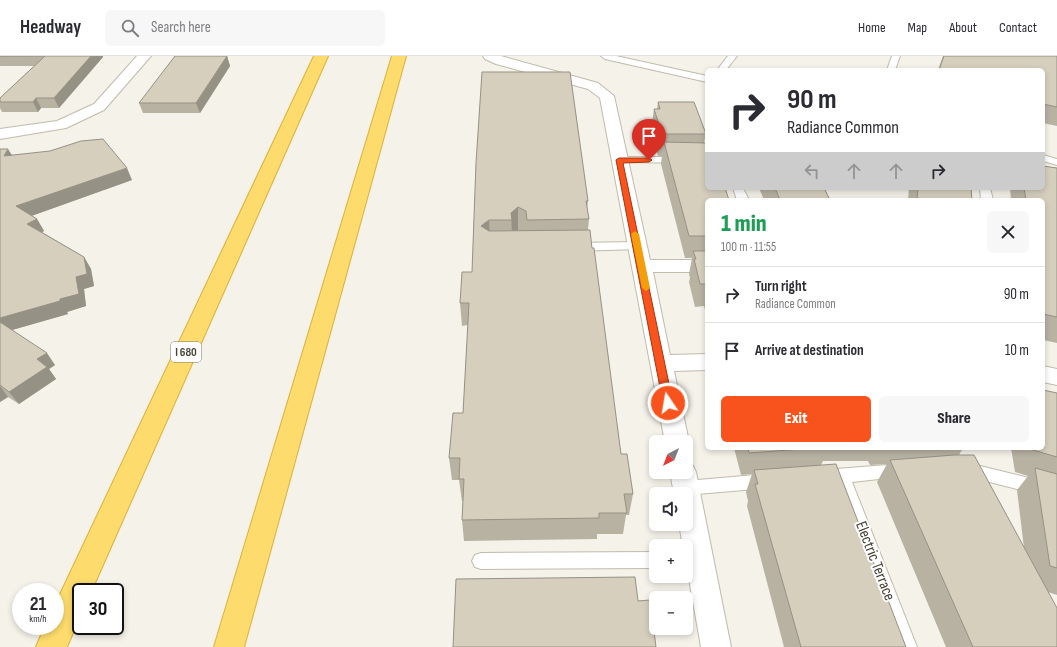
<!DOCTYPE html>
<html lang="en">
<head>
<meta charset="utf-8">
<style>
  body { margin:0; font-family:"Sofia Sans Condensed",sans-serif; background:#f7f7f7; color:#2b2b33; height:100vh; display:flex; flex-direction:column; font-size:15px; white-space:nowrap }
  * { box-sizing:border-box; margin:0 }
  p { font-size:13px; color:#7c7c81 }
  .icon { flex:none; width:22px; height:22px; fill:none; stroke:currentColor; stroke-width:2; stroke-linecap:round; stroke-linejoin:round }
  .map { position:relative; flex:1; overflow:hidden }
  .side { position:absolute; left:705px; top:142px; width:340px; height:252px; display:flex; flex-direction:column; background:#fff; border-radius:6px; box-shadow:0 2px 6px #0003 }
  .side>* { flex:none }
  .banner { position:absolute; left:705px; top:12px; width:340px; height:122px; border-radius:6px; box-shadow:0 2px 6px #0003; background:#fff; color:#2b2b33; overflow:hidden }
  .needle { width:26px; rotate:222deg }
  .fabs { position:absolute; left:649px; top:379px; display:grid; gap:8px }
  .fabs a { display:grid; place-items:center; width:44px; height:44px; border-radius:6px; background:#fff; box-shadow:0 2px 6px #0003; font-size:20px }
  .speed { position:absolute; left:12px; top:527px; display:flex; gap:8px; font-size:20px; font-weight:700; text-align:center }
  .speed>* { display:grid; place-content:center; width:52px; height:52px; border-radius:50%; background:#fff; box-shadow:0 2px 6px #0003; line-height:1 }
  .speed small { font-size:10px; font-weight:400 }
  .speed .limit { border:2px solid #111; border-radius:6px; background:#fff; color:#111 }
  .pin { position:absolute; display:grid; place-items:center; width:34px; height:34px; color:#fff; margin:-41px -17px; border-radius:50% 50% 50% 0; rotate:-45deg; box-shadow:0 0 4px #0007 }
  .pin .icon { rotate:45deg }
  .me { position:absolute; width:44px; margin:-22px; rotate:348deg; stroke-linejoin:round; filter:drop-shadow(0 0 3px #0008) }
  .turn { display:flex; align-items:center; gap:14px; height:84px; padding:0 16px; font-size:18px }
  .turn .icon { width:52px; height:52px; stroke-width:2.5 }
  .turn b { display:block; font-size:28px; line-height:34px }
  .lanes { display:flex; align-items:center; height:38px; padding:0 16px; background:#0003; justify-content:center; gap:20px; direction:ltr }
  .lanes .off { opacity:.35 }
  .round { display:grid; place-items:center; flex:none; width:42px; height:42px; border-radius:6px; background:#f7f7f7 }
  .summary { display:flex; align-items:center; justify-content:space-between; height:68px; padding:0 16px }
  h1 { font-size:24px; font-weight:800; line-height:30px; color:#1e9e55 }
  .cta { display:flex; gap:8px; margin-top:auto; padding:8px 16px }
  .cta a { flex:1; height:46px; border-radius:6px; background:#f8531c; color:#fff; font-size:16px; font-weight:800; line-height:46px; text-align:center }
  .cta a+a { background:#f7f7f7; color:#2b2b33 }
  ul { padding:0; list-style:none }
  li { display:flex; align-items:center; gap:12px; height:56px; padding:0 16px; border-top:1px solid #e1e1e2 }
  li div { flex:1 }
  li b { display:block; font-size:15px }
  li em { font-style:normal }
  header { display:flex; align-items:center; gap:24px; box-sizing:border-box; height:56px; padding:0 20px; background:#fff; border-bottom:1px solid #e1e1e2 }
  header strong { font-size:19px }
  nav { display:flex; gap:22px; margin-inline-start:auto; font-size:14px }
  .search { width:280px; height:36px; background:#f7f7f7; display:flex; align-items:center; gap:10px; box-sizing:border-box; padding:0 14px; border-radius:6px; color:#7c7c81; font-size:15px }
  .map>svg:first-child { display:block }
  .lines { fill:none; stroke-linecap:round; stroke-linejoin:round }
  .service-casing { stroke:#c0bbab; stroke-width:2 }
  .minor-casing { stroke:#c0bbab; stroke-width:2 }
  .motorway-casing { stroke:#ddb13a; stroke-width:2 }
  .service { fill:#fff; fill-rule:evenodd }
  .minor { fill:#fff; fill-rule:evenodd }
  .motorway { fill:#fddb6c; fill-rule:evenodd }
  .wall { fill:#b8b2a3 }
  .shaded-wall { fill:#969185 }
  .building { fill:#d6cfbe; stroke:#969185 }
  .route { fill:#f8531c; stroke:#a13612 }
  .slow { fill:#f59e0b }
  .labels { text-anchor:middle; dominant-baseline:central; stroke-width:4; stroke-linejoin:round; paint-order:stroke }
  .shield { fill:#fff; stroke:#7f7b73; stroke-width:1 }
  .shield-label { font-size:12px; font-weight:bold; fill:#484337 }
  .near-street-label { font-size:16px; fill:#484337; stroke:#fff }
</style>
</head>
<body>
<header>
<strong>Headway</strong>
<div class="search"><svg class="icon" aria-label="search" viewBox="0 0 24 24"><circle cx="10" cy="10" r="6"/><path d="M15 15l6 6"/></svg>Search here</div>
<nav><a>Home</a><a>Map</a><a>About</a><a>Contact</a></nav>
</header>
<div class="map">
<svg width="1057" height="591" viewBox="0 0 1057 591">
  <rect width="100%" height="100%" fill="#f4f2e9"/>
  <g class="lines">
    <g class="service-casing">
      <g id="service">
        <polygon points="601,0 616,0 707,20 707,26 605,3"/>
        <polygon points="728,0 737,0 726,14 717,14"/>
        <polygon points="892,0 900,0 895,14 887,14"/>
        <polygon points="1043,99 1057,103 1057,109 1043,105"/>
        <polygon points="619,101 707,101 707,107 615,106 614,104"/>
        <polygon points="733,132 743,132 749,144 737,144"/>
        <polygon points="980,132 990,132 993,144 981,144"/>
        <polygon points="637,186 641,187 643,190 641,193 574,195 568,191 574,187"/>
        <polygon points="964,406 1057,429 1057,443 958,418 956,413 958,408"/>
        <polygon points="900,408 906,410 908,415 906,420 852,426 917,591 897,591 836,427 823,428 817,426 815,421 817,416 823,414"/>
        <polygon points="768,418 774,420 776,425 774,430 768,432 686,439 680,437 678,432 680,427 686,425"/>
        <polygon points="656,496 656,512 481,513 475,511 472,505 475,499 481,497"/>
      </g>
    </g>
    <g class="minor-casing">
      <g id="minor">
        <polygon points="137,0 151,0 104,54 66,72 0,83 0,73 57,65 94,48"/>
        <polygon points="483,0 501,0 598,27 614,40 650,204 707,204 707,216 653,216 670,299 707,298 707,314 674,315 689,386 686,392 686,386 665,386 600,42 588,33 496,8 485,3"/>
        <polygon points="1043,310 1057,313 1057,329 1043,326"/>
        <polygon points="686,406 692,408 696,416 731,591 701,591 686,506 686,490 683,490 679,468 686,468 686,438 674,438 670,416 686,416"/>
      </g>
    </g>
    <g class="motorway-casing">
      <g id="motorway">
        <polygon points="314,0 328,0 91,536 81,536 81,558 67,591 36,591 45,570 55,570 55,549"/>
        <polygon points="392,0 406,0 244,591 214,591"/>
      </g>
    </g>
    <use href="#service" class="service"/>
    <use href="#minor" class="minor"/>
    <use href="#motorway" class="motorway"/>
  </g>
  <g class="wall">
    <polygon points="0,0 103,1 59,52 41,52 38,56 2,56 0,52 0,42 34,10 0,10"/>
    <polygon points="227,0 230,10 200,57 143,57 139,47"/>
    <polygon points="943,0 1057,0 1057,70 1043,67 1043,14 938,14"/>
    <polygon points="658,46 706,78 704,87 707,144 707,262 704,250 695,251 689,226 690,222 689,218 692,202 685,202 661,108 662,100 658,100 651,74 654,53 657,53"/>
    <polygon points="0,93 12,99 132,124 31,160 37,163 44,175 42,176 84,201 91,213 94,230 84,233 86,250 67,256 68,258 12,274 55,309 49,313 56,323 19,348 8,341 0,346"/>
    <polygon points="476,107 588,145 587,154 589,163 588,174 592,192 621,398 633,438 629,459 626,459 623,478 597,478 597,483 464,485 462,464 463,445 462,445 459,424 452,424 449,402 463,357 468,269 462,270 460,247 472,216"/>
    <polygon points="1057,114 1057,287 1043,284 1043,144 1011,144 1010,132 1043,132"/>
    <polygon points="759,132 824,132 830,144 764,144"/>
    <polygon points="909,132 971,132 972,144 908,144"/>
    <polygon points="1057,337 1057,539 1048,536 1057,591 946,591 877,426 887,408 870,409 868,405 823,405 821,409 906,591 784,591 747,450 748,445 746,436 752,418 741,419 734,392 963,392 959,399 1024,492 1017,434 1028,420 1015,416 1011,392 1043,392"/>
  </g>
  <g class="shaded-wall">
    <polygon points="91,0 103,0 103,1 59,52 54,42"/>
    <polygon points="227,0 230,10 200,57 196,47"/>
    <polygon points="36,42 41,52 38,56 33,46"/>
    <polygon points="8,93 15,104 4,100"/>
    <polygon points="127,112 132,124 23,163 16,150"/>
    <polygon points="518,151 518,174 512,179 511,157"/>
    <polygon points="37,163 44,175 35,180 27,168"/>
    <polygon points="489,164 490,186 481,170"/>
    <polygon points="84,201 91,213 94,230 84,233 86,250 67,256 68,258 5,276 0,269 0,262 60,243 76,221"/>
    <polygon points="47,297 55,309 49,313 56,323 19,348 9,336 37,303"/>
    <polygon points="0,330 8,341 0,346"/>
  </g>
  <g class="building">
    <polygon points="0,0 91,0 54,42 36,42 33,46 0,46 0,42 45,0"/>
    <polygon points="175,0 227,0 196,47 139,47"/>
    <polygon points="944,0 1057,0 1057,51 1043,48 1043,14 939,14"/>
    <polygon points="482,16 570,16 588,145 586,145 589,163 527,164 526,155 518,151 511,157 512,164 489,164 481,170 489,175 590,174 592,192 594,192 621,398 627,398 633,438 624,438 627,457 599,457 599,462 462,464 464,423 459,423 460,402 449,402 453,357 463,357 469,247 460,247 462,216 472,216 476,107"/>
    <polygon points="658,46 694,46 706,78 662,78 654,53 660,53"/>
    <polygon points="103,83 127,112 16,150 37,163 27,168 84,201 87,218 76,221 79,238 60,243 60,245 0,262 0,93 8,93 4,100 50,95 81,85"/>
    <polygon points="664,86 707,87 707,132 725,132 729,144 707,144 707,180 689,180"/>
    <polygon points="1043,110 1057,112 1057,261 1043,258 1043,144 1026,144 1024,132 1043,132"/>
    <polygon points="775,132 824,132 830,144 780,144"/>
    <polygon points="918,132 971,132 972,144 917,144"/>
    <polygon points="693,195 707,195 707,228 700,228 694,203 696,203"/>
    <polygon points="0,266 47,297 37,303 47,311 9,336 0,329"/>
    <polygon points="1043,334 1057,337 1057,401 1033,394 1032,392 1043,392"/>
    <polygon points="748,392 816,392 749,397"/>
    <polygon points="954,399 974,399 1057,552 1057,591 973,591 890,404"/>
    <polygon points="836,408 906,591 801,591 755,428 758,428 754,414"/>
    <polygon points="1035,412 1057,418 1057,512 1050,510"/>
    <polygon points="635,521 638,545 650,544 656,591 453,591 456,523"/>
  </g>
  <polygon class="route" points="619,102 649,102 652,104 649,106 623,107 673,347 668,350 663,347 616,104"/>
  <polygon class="slow" points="635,175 639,178 650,232 646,235 642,232 631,178"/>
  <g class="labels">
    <rect class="shield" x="171" y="286" width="30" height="20" rx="3"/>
    <g class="shield-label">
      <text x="186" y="296">I 680</text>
    </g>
    <g class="near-street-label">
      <text transform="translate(875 505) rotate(69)">Electric Terrace</text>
    </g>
  </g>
</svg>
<div class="fabs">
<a><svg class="needle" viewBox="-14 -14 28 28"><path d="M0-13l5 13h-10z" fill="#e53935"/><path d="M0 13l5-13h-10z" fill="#7c7c81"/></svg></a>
<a><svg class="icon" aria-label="sound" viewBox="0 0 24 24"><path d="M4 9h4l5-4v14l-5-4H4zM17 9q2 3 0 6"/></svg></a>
<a>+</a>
<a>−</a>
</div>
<div class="speed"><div>21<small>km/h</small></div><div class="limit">30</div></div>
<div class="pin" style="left:649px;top:104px;background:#d93025"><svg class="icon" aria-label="arrive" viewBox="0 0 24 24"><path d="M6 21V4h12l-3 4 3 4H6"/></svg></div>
<svg class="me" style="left:668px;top:347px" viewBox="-20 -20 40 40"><circle r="17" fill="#f8531c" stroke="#fff" stroke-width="3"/><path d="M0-11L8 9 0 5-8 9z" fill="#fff"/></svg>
<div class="banner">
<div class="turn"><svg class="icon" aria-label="right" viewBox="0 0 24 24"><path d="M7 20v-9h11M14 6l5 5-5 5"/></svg><div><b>90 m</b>Radiance Common</div></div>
<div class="lanes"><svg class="icon off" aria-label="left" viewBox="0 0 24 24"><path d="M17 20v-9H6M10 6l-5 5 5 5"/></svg><svg class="icon off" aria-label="ahead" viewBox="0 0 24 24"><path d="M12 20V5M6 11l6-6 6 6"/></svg><svg class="icon off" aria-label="ahead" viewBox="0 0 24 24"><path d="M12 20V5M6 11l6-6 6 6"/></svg><svg class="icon" aria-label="right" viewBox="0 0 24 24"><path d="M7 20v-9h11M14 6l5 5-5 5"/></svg></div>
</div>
<section class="side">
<div class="summary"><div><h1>1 min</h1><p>100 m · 11:55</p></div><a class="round"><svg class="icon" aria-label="close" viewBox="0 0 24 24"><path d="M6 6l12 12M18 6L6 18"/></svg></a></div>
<ul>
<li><svg class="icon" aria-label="right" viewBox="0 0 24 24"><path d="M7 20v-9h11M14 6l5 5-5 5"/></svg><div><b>Turn right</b><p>Radiance Common</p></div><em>90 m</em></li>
<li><svg class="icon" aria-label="arrive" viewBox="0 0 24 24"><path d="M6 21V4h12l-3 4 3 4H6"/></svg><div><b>Arrive at destination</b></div><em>10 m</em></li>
</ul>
<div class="cta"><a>Exit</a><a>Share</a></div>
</section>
</div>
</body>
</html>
